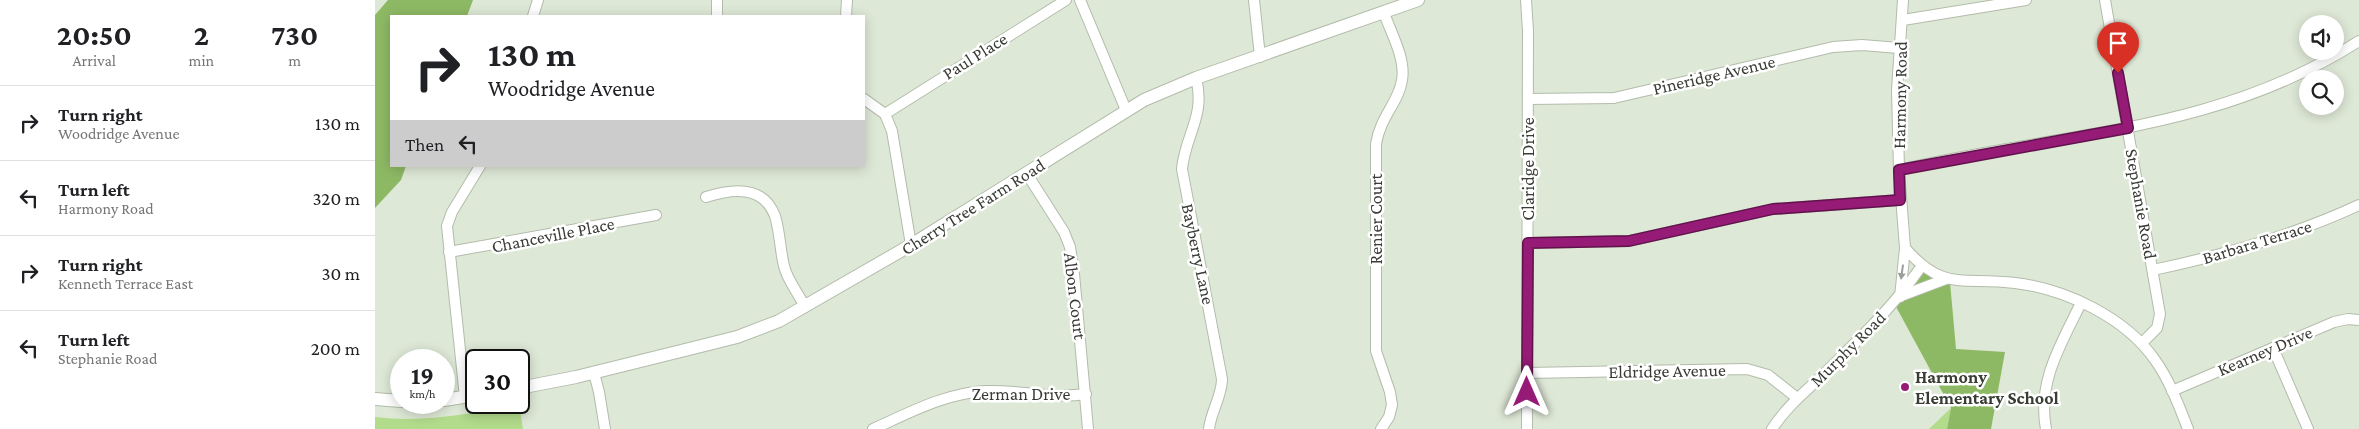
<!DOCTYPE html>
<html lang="en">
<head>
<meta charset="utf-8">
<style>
  body { margin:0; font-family:"Crimson Pro",serif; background:#f6f6f6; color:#202124; height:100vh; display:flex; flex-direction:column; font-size:19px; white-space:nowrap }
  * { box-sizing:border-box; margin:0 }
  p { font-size:16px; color:#757577 }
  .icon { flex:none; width:28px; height:28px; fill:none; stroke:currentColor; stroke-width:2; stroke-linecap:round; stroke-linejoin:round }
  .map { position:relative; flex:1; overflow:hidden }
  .panel { display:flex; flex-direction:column; background:#fff; width:375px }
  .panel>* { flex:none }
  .banner { position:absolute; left:15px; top:15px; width:475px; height:152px; border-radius:0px; box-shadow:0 2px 12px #0003; background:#fff; color:#202124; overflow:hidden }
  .tools { position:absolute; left:1924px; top:15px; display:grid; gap:10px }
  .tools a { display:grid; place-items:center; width:45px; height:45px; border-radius:50%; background:#fff; box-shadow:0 2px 12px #0003; font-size:25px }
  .speed { position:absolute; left:15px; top:349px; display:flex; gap:10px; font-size:25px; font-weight:700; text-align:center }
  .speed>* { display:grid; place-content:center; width:65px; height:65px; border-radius:50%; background:#fff; box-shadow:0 2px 12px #0003; line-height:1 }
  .speed small { font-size:12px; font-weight:400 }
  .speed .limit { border:2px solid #111; border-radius:8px; background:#fff; color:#111 }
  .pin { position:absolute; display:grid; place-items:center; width:42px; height:42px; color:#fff; margin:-51px -21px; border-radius:50% 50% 50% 0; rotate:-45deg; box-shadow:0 0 5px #0007 }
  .pin .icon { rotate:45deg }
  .me { position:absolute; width:55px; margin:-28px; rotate:0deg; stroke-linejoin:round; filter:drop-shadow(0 0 4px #0008) }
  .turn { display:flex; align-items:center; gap:18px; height:105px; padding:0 15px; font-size:22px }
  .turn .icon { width:65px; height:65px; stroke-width:2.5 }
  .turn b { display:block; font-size:35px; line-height:42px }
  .then { display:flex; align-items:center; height:48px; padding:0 15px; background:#0003; gap:10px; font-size:19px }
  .eta { display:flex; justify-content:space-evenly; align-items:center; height:85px; text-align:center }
  .eta b { font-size:30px; font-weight:700; line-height:35px }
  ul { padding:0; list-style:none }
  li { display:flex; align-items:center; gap:15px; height:75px; padding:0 15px; border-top:1px solid #e0e0e0 }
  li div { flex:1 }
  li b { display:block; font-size:19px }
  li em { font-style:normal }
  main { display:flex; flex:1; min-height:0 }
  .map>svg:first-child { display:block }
  .green { fill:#b2db8c }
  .forest { fill:#8eb964 }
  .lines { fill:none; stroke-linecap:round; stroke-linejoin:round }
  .minor-casing { stroke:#b3bcab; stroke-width:12 }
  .major-casing { stroke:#b3bcab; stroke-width:14 }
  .minor { stroke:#fff; stroke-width:10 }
  .major { stroke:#fff; stroke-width:12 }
  .oneway { fill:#9c9e9a }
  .route-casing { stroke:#61124d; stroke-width:12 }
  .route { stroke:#951b76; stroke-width:9 }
  .poi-dot { fill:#951b76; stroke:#fff; stroke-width:2 }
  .labels { text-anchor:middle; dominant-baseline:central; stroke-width:5; stroke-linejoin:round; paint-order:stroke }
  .street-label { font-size:18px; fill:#393c35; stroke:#fff }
  .poi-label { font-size:18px; font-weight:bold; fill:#393c35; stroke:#fff; text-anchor:start }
</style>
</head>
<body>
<main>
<section class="panel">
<div class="eta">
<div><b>20:50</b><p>Arrival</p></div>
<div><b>2</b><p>min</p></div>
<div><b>730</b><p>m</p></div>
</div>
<ul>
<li><svg class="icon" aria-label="right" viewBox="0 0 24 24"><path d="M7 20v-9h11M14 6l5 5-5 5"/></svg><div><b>Turn right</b><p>Woodridge Avenue</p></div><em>130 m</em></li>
<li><svg class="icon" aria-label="left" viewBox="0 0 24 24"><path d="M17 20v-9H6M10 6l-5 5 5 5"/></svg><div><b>Turn left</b><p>Harmony Road</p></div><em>320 m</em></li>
<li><svg class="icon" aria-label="right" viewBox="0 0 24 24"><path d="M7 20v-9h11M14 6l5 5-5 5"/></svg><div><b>Turn right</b><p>Kenneth Terrace East</p></div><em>30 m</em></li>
<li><svg class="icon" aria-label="left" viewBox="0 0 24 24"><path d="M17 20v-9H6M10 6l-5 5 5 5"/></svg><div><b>Turn left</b><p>Stephanie Road</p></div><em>200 m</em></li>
</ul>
</section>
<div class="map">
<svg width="1984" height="429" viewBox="0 0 1984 429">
  <rect width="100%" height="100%" fill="#dee8d6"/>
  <g class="green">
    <path d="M144 404 148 429H0V417C49 423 96 414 144 404Z"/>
    <polygon points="1576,408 1572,429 1554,429"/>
  </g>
  <g class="forest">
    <polygon points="13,0 98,0 92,16 16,16 16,166 31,166 26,180 0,208 0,15"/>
    <polygon points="1545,268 1575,282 1581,349 1630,352 1616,429 1572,429 1576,408 1519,303"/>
  </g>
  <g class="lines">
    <g class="minor-casing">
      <g id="minor">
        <polyline points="705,0 751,110"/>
        <polyline points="879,0 885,57"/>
        <polyline points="1151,0 1153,31 1152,429"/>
        <polyline points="1730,0 1785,314 1782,328 1767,343"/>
        <polyline points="158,16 163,0"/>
        <polyline points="342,16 342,0"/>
        <polyline points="471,16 472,0"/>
        <polyline points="1528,20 1651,0"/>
        <path d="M821 78C831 116 810 135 807 169L847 379C847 396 836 411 834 429"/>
        <polyline points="489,99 510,114 517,131 536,245"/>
        <polyline points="1153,99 1239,98 1458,47 1487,45 1524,48"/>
        <polyline points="510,114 691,0"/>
        <path d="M1524 170C1684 132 1839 134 1984 41"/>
        <polyline points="652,174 689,232 695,247 699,274 713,429"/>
        <path d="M331 197C356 189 388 184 400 216 405 232 405 250 409 266 412 280 424 294 430 307"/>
        <polyline points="1153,243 1254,241 1398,209 1525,200"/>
        <path d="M1530 248C1569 293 1588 276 1640 283 1691 289 1751 318 1780 360 1795 381 1804 406 1813 429"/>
        <polyline points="74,252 281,215"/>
        <path d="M1778 270C1849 255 1918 236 1984 205"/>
        <polyline points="1526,296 1571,279"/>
        <polyline points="1525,297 1530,248 1524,170 1522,90 1528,0"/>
        <polyline points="1898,348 1933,429"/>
        <polyline points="219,373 224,392 230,429"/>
        <polyline points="1152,373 1372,369 1393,375 1422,398"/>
        <polyline points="1797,391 1959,322 1973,319 1984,320"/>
        <polyline points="90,397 72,226 77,212 105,166"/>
        <path d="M498 429C534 413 570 393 611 391 645 390 677 399 711 394"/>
        <path d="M1006 429 1014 417 1017 405 1015 392 1001 351V144C1005 117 1024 102 1027 80 1031 59 1016 33 1009 13"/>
        <path d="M1397 429C1411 407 1431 391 1449 374 1484 339 1518 307 1546 267"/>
        <path d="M1671 429C1662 382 1686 344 1706 303"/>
      </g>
    </g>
    <g class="major-casing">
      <g id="major">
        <polyline points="144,388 201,377 314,349 362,337 404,321 536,245 769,100 821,78 1043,0"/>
        <polyline points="0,399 26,401"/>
        <polyline points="69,400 101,395"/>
      </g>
    </g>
    <use href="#minor" class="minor"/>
    <use href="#major" class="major"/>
  </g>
  <defs><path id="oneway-solid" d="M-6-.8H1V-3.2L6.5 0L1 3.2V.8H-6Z" transform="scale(1.25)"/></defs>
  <use class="oneway" href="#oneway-solid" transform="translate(1527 272) rotate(98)"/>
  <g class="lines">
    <g class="route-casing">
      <polyline id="route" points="1152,392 1153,243 1254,241 1398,209 1525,200 1524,170 1753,128 1743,73"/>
    </g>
    <use href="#route" class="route"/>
  </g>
  <circle class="poi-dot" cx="1530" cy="387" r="5"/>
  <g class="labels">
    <g class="street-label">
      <text transform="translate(600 56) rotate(-32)">Paul Place</text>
      <text transform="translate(1339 75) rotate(-13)">Pineridge Avenue</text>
      <text transform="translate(1525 95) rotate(-89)">Harmony Road</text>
      <text transform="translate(1153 169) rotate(-90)">Claridge Drive</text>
      <text transform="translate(1766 204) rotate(80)">Stephanie Road</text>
      <text transform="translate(598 207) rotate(-32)">Cherry Tree Farm Road</text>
      <text transform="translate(1001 219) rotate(-90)">Renier Court</text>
      <text transform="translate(178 235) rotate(-11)">Chanceville Place</text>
      <text transform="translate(1882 242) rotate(-17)">Barbara Terrace</text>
      <text transform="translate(823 254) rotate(78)">Bayberry Lane</text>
      <text transform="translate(700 296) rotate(83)">Albon Court</text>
      <text transform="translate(1473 349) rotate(-45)">Murphy Road</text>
      <text transform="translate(1890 351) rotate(-23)">Kearney Drive</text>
      <text transform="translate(1292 371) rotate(-1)">Eldridge Avenue</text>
      <text x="646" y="394">Zerman Drive</text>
    </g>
    <g class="poi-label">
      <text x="1540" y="377">Harmony<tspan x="1540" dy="21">Elementary School</tspan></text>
    </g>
  </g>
</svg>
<div class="tools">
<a><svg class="icon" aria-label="sound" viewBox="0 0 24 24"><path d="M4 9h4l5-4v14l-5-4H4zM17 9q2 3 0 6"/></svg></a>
<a><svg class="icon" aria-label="search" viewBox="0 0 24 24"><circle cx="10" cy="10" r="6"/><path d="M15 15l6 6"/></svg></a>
</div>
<div class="speed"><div>19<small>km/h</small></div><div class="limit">30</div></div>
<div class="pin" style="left:1743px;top:73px;background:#d93025"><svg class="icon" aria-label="arrive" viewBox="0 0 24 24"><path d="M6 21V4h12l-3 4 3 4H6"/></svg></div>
<svg class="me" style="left:1152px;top:392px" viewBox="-20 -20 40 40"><path d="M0-17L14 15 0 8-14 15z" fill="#951b76" stroke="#fff" stroke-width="4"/></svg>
<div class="banner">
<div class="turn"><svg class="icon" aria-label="right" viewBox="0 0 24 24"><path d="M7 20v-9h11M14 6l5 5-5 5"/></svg><div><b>130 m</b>Woodridge Avenue</div></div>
<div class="then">Then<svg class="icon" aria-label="left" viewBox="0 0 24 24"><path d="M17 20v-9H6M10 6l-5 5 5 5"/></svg></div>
</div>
</div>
</main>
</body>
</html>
